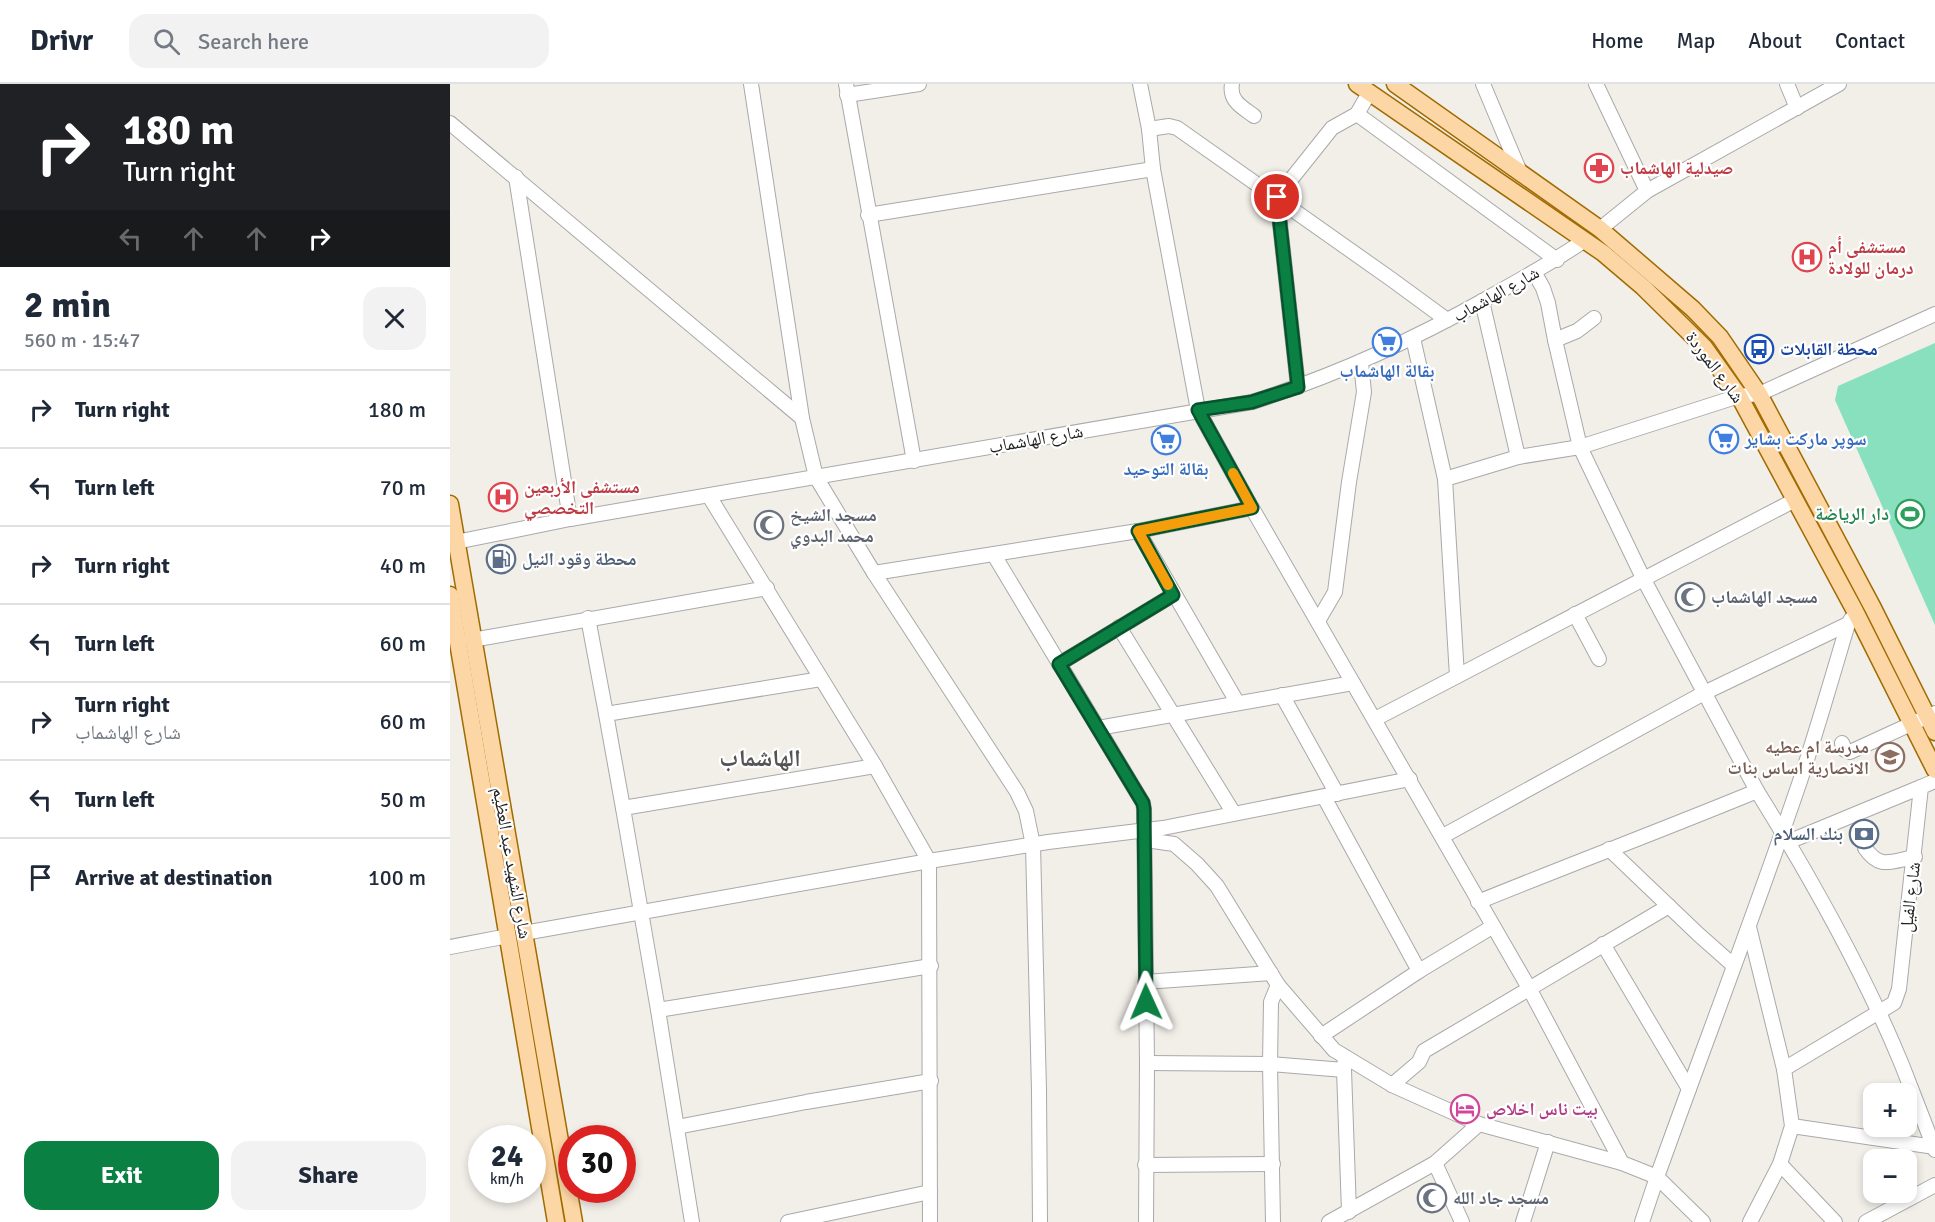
<!DOCTYPE html>
<html lang="en">
<head>
<meta charset="utf-8">
<style>
  body { margin:0; font-family:Signika,"Noto Naskh Arabic",sans-serif; background:#f2f2f3; color:#1f2937; height:100vh; display:flex; flex-direction:column; font-size:22px; white-space:nowrap }
  * { box-sizing:border-box; margin:0 }
  p { font-size:20px; color:#747a83 }
  .icon { flex:none; width:33px; height:33px; fill:none; stroke:currentColor; stroke-width:2; stroke-linecap:round; stroke-linejoin:round }
  .map { position:relative; flex:1; overflow:hidden }
  .details { display:flex; flex-direction:column; background:#fff; width:450px }
  .details>* { flex:none }
  .top-card { background:#202124; color:#fff; overflow:hidden }
  .buttons { position:absolute; left:1413px; top:999px; display:grid; gap:12px }
  .buttons a { display:grid; place-items:center; width:54px; height:54px; border-radius:12px; background:#fff; box-shadow:0 3px 9px #0003; font-size:30px }
  .speed { position:absolute; left:18px; top:1041px; display:flex; gap:12px; font-size:30px; font-weight:700; text-align:center }
  .speed>* { display:grid; place-content:center; width:78px; height:78px; border-radius:50%; background:#fff; box-shadow:0 3px 9px #0003; line-height:1 }
  .speed small { font-size:15px; font-weight:400 }
  .speed .limit { border:9px solid #d22; background:#fff; color:#111 }
  .pin { position:absolute; display:grid; place-items:center; width:51px; height:51px; color:#fff; margin:-26px; border:3px solid #fff; border-radius:50%; box-shadow:0 2px 6px #0007 }
  .me { position:absolute; width:66px; margin:-33px; rotate:359deg; stroke-linejoin:round; filter:drop-shadow(0 0 4px #0008) }
  .turn { display:flex; align-items:center; gap:21px; height:126px; padding:0 24px; font-size:27px }
  .turn .icon { width:78px; height:78px; stroke-width:2.5 }
  .turn b { display:block; font-size:42px; line-height:51px }
  .lanes { display:flex; align-items:center; height:57px; padding:0 24px; background:#0003; justify-content:center; gap:30px; direction:ltr }
  .lanes .off { opacity:.35 }
  .round { display:grid; place-items:center; flex:none; width:63px; height:63px; border-radius:18px; background:#f2f2f3 }
  .summary { display:flex; align-items:center; justify-content:space-between; height:102px; padding:0 24px }
  h1 { font-size:36px; font-weight:800; line-height:45px }
  .cta { display:flex; gap:12px; margin-top:auto; padding:12px 24px }
  .cta a { flex:1; height:69px; border-radius:18px; background:#0b8043; color:#fff; font-size:24px; font-weight:800; line-height:69px; text-align:center }
  .cta a+a { background:#f2f2f3; color:#1f2937 }
  ul { padding:0; list-style:none }
  li { display:flex; align-items:center; gap:18px; height:78px; padding:0 24px; border-top:2px solid #e0e1e3 }
  li div { flex:1 }
  li b { display:block; font-size:22px }
  li em { font-style:normal }
  header { display:flex; align-items:center; gap:36px; box-sizing:border-box; height:84px; padding:0 30px; background:#fff; border-bottom:2px solid #e0e1e3 }
  header strong { font-size:28px }
  nav { display:flex; gap:33px; margin-inline-start:auto; font-size:21px }
  .search { width:420px; height:54px; background:#f2f2f3; display:flex; align-items:center; gap:15px; box-sizing:border-box; padding:0 21px; border-radius:18px; color:#747a83; font-size:22px }
  main { display:flex; flex:1; min-height:0 }
  .map>svg:first-child { display:block }
  .pitch { fill:#88e0be }
  .lines { fill:none; stroke-linecap:round; stroke-linejoin:round }
  .minor-casing { stroke:#a9a9a9; stroke-width:16 }
  .major-casing { stroke:#a06b00; stroke-width:19 }
  .minor { stroke:#fff; stroke-width:14 }
  .major { stroke:#fcd6a4; stroke-width:16 }
  .route-casing { stroke:#07532c; stroke-width:15 }
  .route { stroke:#0b8043; stroke-width:10 }
  .slow { stroke:#f59e0b; stroke-width:10 }
  .labels { text-anchor:middle; dominant-baseline:central; stroke-width:4.5; stroke-linejoin:round; paint-order:stroke }
  .health-label { font-size:18px; font-weight:bold; fill:#be3a42; stroke:#fff; text-anchor:start }
  .street-label { font-size:18px; fill:#222; stroke:#fff }
  .transit-label { font-size:18px; font-weight:bold; fill:#164399; stroke:#fff; text-anchor:start }
  .shop-label { font-size:18px; font-weight:bold; fill:#366cbe; stroke:#fff }
  .leisure-label { font-size:18px; font-weight:bold; fill:#27864d; stroke:#fff; text-anchor:end }
  .worship-label { font-size:18px; font-weight:bold; fill:#5b616d; stroke:#fff; text-anchor:start }
  .service-label { font-size:18px; font-weight:bold; fill:#4e5e75; stroke:#fff; text-anchor:start }
  .education-label { font-size:18px; font-weight:bold; fill:#785e54; stroke:#fff; text-anchor:end }
  .hotel-label { font-size:18px; font-weight:bold; fill:#b23c85; stroke:#fff; text-anchor:start }
  .district-label { font-size:24px; font-weight:bold; fill:#555; stroke:#fff }
</style>
</head>
<body>
<header>
<strong>Drivr</strong>
<div class="search"><svg class="icon" aria-label="search" viewBox="0 0 24 24"><circle cx="10" cy="10" r="6"/><path d="M15 15l6 6"/></svg>Search here</div>
<nav><a>Home</a><a>Map</a><a>About</a><a>Contact</a></nav>
</header>
<main>
<section class="details">
<div class="top-card">
<div class="turn"><svg class="icon" aria-label="right" viewBox="0 0 24 24"><path d="M7 20v-9h11M14 6l5 5-5 5"/></svg><div><b>180 m</b>Turn right</div></div>
<div class="lanes"><svg class="icon off" aria-label="left" viewBox="0 0 24 24"><path d="M17 20v-9H6M10 6l-5 5 5 5"/></svg><svg class="icon off" aria-label="ahead" viewBox="0 0 24 24"><path d="M12 20V5M6 11l6-6 6 6"/></svg><svg class="icon off" aria-label="ahead" viewBox="0 0 24 24"><path d="M12 20V5M6 11l6-6 6 6"/></svg><svg class="icon" aria-label="right" viewBox="0 0 24 24"><path d="M7 20v-9h11M14 6l5 5-5 5"/></svg></div>
</div>
<div class="summary"><div><h1>2 min</h1><p>560 m · 15:47</p></div><a class="round"><svg class="icon" aria-label="close" viewBox="0 0 24 24"><path d="M6 6l12 12M18 6L6 18"/></svg></a></div>
<ul>
<li><svg class="icon" aria-label="right" viewBox="0 0 24 24"><path d="M7 20v-9h11M14 6l5 5-5 5"/></svg><div><b>Turn right</b></div><em>180 m</em></li>
<li><svg class="icon" aria-label="left" viewBox="0 0 24 24"><path d="M17 20v-9H6M10 6l-5 5 5 5"/></svg><div><b>Turn left</b></div><em>70 m</em></li>
<li><svg class="icon" aria-label="right" viewBox="0 0 24 24"><path d="M7 20v-9h11M14 6l5 5-5 5"/></svg><div><b>Turn right</b></div><em>40 m</em></li>
<li><svg class="icon" aria-label="left" viewBox="0 0 24 24"><path d="M17 20v-9H6M10 6l-5 5 5 5"/></svg><div><b>Turn left</b></div><em>60 m</em></li>
<li><svg class="icon" aria-label="right" viewBox="0 0 24 24"><path d="M7 20v-9h11M14 6l5 5-5 5"/></svg><div><b>Turn right</b><p>شارع الهاشماب</p></div><em>60 m</em></li>
<li><svg class="icon" aria-label="left" viewBox="0 0 24 24"><path d="M17 20v-9H6M10 6l-5 5 5 5"/></svg><div><b>Turn left</b></div><em>50 m</em></li>
<li><svg class="icon" aria-label="arrive" viewBox="0 0 24 24"><path d="M6 21V4h12l-3 4 3 4H6"/></svg><div><b>Arrive at destination</b></div><em>100 m</em></li>
</ul>
<div class="cta"><a>Exit</a><a>Share</a></div>
</section>
<div class="map">
<svg width="1485" height="1138" viewBox="0 0 1485 1138">
  <rect width="100%" height="100%" fill="#f2efe9"/>
  <polygon class="pitch" points="1485,259 1485,541 1385,316 1388,302"/>
  <g class="lines">
    <g class="minor-casing">
      <g id="minor">
        <polyline points="301,0 352,334 366,393 424,489 567,708 576,727 583,761 589,1007 590,1138"/>
        <polyline points="396,0 464,377"/>
        <polyline points="690,0 699,45 703,85 748,326 802,424 1079,904 1172,1079 1207,1093 1192,1138"/>
        <path d="M782 0C779 17 792 23 804 32"/>
        <polyline points="1033,0 1070,88"/>
        <polyline points="1146,0 1197,107"/>
        <polyline points="1337,0 1347,24"/>
        <polyline points="397,11 469,0"/>
        <polyline points="907,30 1107,176"/>
        <polyline points="0,39 352,334"/>
        <polyline points="699,45 719,42 727,44 941,195 997,236"/>
        <polyline points="66,93 120,435"/>
        <polyline points="418,131 703,85"/>
        <polyline points="1150,145 1197,107 1389,0"/>
        <polyline points="1084,188 1093,204 1098,219 1105,256 1130,363 1193,494 1307,707"/>
        <polyline points="1032,217 1068,373"/>
        <polyline points="963,254 995,395 1007,592"/>
        <polyline points="1105,256 1127,247 1144,234"/>
        <polyline points="848,303 827,113 882,44 907,30 919,9"/>
        <polyline points="995,395 1068,373 1130,363 1289,312 1309,310 1485,230"/>
        <polyline points="259,412 425,682 479,777 480,1138"/>
        <polyline points="688,447 787,618"/>
        <path d="M6 458 120 435 802 318C884 292 961 257 1036 215 1070 196 1103 178 1135 156"/>
        <polyline points="544,471 693,719 694,725 697,979 696,1138"/>
        <polyline points="424,489 688,447 802,424"/>
        <polyline points="1125,530 1149,575"/>
        <polyline points="138,534 156,630"/>
        <polyline points="868,537 885,508 899,398 914,308 911,279"/>
        <polyline points="669,543 783,728"/>
        <polyline points="22,556 317,504"/>
        <polyline points="609,580 723,511"/>
        <polyline points="832,611 887,710"/>
        <polyline points="925,635 1345,416"/>
        <polyline points="648,644 903,599"/>
        <polyline points="1392,659 1395,666 1400,668 1485,629"/>
        <polyline points="874,713 969,887 1042,843"/>
        <polyline points="173,724 156,630 371,595"/>
        <polyline points="993,752 1254,609 1398,540 1401,535"/>
        <polyline points="696,756 724,760 747,780 767,802 828,901 884,966 942,1001 1029,1040"/>
        <polyline points="1338,758 1471,703"/>
        <path d="M1415 764C1430 786 1441 777 1465 773"/>
        <polyline points="1159,765 1248,850 1283,881"/>
        <path d="M1028 818C1121 780 1215 745 1307 707 1361 794 1413 886 1452 981 1463 1009 1474 1038 1485 1066"/>
        <polyline points="1299,843 1334,985 1342,1042 1330,1080 1300,1138"/>
        <polyline points="74,849 479,777 598,758 713,744 960,695"/>
        <polyline points="1153,860 1239,1005"/>
        <polyline points="0,863 58,852"/>
        <polyline points="695,898 821,889"/>
        <polyline points="208,926 173,724 425,682"/>
        <polyline points="871,952 969,887"/>
        <polyline points="697,979 820,980 894,986 895,973"/>
        <polyline points="1334,985 1444,919 1449,905 1471,703 1485,697"/>
        <polyline points="894,986 899,1128"/>
        <polyline points="942,1001 969,978 974,967 1219,822"/>
        <polyline points="1342,1042 1485,1063"/>
        <polyline points="227,1043 356,1018 481,997"/>
        <polyline points="985,1079 1012,1138"/>
        <polyline points="1330,1080 1385,1138"/>
        <polyline points="695,1081 823,1080"/>
        <polyline points="242,1138 208,926 481,882"/>
        <polyline points="338,1138 480,1108"/>
        <polyline points="823,1138 820,980 821,918 828,901"/>
        <polyline points="879,1138 985,1079 1029,1040 1172,1079"/>
        <polyline points="1073,1138 1098,1058"/>
        <path d="M1253 1138 1207 1093C1254 962 1304 832 1349 700 1367 647 1382 593 1398 540"/>
        <polyline points="1416,1138 1485,1101"/>
      </g>
    </g>
    <g class="major-casing">
      <g id="major">
        <polyline points="907,0 1153,169 1193,203 1254,263 1289,312 1405,527 1485,686"/>
        <polyline points="945,0 1150,145 1243,225 1270,253 1309,310 1423,524 1485,648"/>
        <polyline points="0,420 124,1138"/>
        <polyline points="0,511 106,1138"/>
      </g>
    </g>
    <use href="#minor" class="minor"/>
    <use href="#major" class="major"/>
  </g>
  <g class="lines">
    <g class="route-casing">
      <polyline id="route" points="696,918 694,725 693,719 609,580 723,511 688,447 802,424 748,326 802,318 848,303 827,113"/>
    </g>
    <use href="#route" class="route"/>
    <polyline class="slow" points="718,501 688,447 802,424 783,389"/>
  </g>
  <defs>
    <g id="pharmacy-ring" transform="scale(1.5)"><circle r="9.5" fill="#fff" stroke="#e0444e" stroke-width="1.5"/><path d="M-2-6h4v4h4v4h-4v4h-4v-4h-4v-4h4Z" fill="#e0444e"/></g>
    <g id="hospital-ring" transform="scale(1.5)"><circle r="9.5" fill="#fff" stroke="#e0444e" stroke-width="1.5"/><path d="M-5-5h3v3.5h4V-5h3V5h-3V1.5h-4V5h-3Z" fill="#e0444e"/></g>
    <g id="supermarket-ring" transform="scale(1.5)"><circle r="9.5" fill="#fff" stroke="#3f7fe0" stroke-width="1.5"/><path d="M-6-5.5h2.5l.6 2H6L4.5 2H-2.5L-4.4-4H-6ZM-1.5 3.2a1.3 1.3 0 1 0 .1 0ZM3 3.2a1.3 1.3 0 1 0 .1 0Z" fill="#3f7fe0"/></g>
    <g id="bus-ring" transform="scale(1.5)"><circle r="9.5" fill="#fff" stroke="#1a4fb4" stroke-width="1.5"/><path d="M-5-6H5V4H4V6H2V4H-2V6H-4V4H-5ZM-3.5-4V0h7V-4ZM-3.5 1.2v1.5H-2V1.2ZM2 1.2v1.5H3.5V1.2Z" fill="#1a4fb4"/></g>
    <g id="stadium-ring" transform="scale(1.5)"><circle r="9.5" fill="#fff" stroke="#2e9e5b" stroke-width="1.5"/><path d="M0-5a6.5 5 0 1 0 0 10a6.5 5 0 1 0 0-10ZM-3.5-1.8h7v3.6h-7Z" fill="#2e9e5b"/></g>
    <g id="mosque-ring" transform="scale(1.5)"><circle r="9.5" fill="#fff" stroke="#6b7280" stroke-width="1.5"/><path d="M3.5-4.9A6 6 0 1 0 3.5 4.9A5 5 0 1 1 3.5-4.9Z" fill="#6b7280"/></g>
    <g id="fuel-ring" transform="scale(1.5)"><circle r="9.5" fill="#fff" stroke="#5c6f8a" stroke-width="1.5"/><path d="M-5.5-6h7V0h2V4h1.3V-2.5L3-4.5l.8-.8L6-3V5H2.5V1h-1V6h-7ZM-4.2-4.7v3.2H.2V-4.7Z" fill="#5c6f8a"/></g>
    <g id="school-ring" transform="scale(1.5)"><circle r="9.5" fill="#fff" stroke="#8d6e63" stroke-width="1.5"/><path d="M0-5L7-2L0 1L-7-2ZM-4 1L0 2.5L4 1V4Q0 6-4 4Z" fill="#8d6e63"/></g>
    <g id="bank-ring" transform="scale(1.5)"><circle r="9.5" fill="#fff" stroke="#5c6f8a" stroke-width="1.5"/><path d="M-6-4H6V4H-6ZM0-2.3a2.3 2.3 0 1 0 0 4.6a2.3 2.3 0 1 0 0-4.6Z" fill="#5c6f8a"/></g>
    <g id="hotel-ring" transform="scale(1.5)"><circle r="9.5" fill="#fff" stroke="#d1479c" stroke-width="1.5"/><path d="M-6-4.5h1.5V1H6V5H4.5V3h-9V5H-6ZM-4 0a1.8 1.8 0 1 1 3.6 0ZM.5 0V-2.5h3Q6-2.5 6 0Z" fill="#d1479c"/></g>
  </defs>
  <g fill-rule="evenodd">
    <use href="#pharmacy-ring" x="1149" y="84"/>
    <use href="#hospital-ring" x="1357" y="173"/>
    <use href="#supermarket-ring" x="937" y="258"/>
    <use href="#bus-ring" x="1309" y="265"/>
    <use href="#supermarket-ring" x="1274" y="355"/>
    <use href="#supermarket-ring" x="716" y="356"/>
    <use href="#hospital-ring" x="53" y="413"/>
    <use href="#stadium-ring" x="1460" y="430"/>
    <use href="#mosque-ring" x="319" y="441"/>
    <use href="#fuel-ring" x="51" y="475"/>
    <use href="#mosque-ring" x="1240" y="513"/>
    <use href="#school-ring" x="1440" y="673"/>
    <use href="#bank-ring" x="1414" y="750"/>
    <use href="#hotel-ring" x="1015" y="1025"/>
    <use href="#mosque-ring" x="982" y="1114"/>
  </g>
  <g class="labels">
    <g class="health-label">
      <text x="1170" y="84">صيدلية الهاشماب</text>
      <text x="1378" y="163">مستشفى أم<tspan x="1378" dy="21">درمان للولادة</tspan></text>
      <text x="74" y="403">مستشفى الأربعين<tspan x="74" dy="21">التخصصي</tspan></text>
    </g>
    <g class="street-label">
      <text transform="translate(1046 210) rotate(-29)">شارع الهاشماب</text>
      <text transform="translate(1265 283) rotate(53)">شارع الموردة</text>
      <text transform="translate(586 355) rotate(-10)">شارع الهاشماب</text>
      <text transform="translate(62 779) rotate(80)">شارع الشهيد عبد العظيم</text>
      <text transform="translate(1460 813) rotate(-83)">شارع الفيل</text>
    </g>
    <g class="transit-label">
      <text x="1330" y="265">محطة القابلات</text>
    </g>
    <g class="shop-label">
      <text x="937" y="287">بقالة الهاشماب</text>
      <text x="1295" y="355" text-anchor="start">سوپر مارکت بشاير</text>
      <text x="716" y="385">بقالة التوحيد</text>
    </g>
    <g class="leisure-label">
      <text x="1439" y="430">دار الرياضة</text>
    </g>
    <g class="worship-label">
      <text x="340" y="431">مسجد الشيخ<tspan x="340" dy="21">محمد البدوي</tspan></text>
      <text x="1261" y="513">مسجد الهاشماب</text>
      <text x="1003" y="1114">مسجد جاد الله</text>
    </g>
    <g class="service-label">
      <text x="72" y="475">محطة وقود النيل</text>
      <text x="1393" y="750" text-anchor="end">بنك السلام</text>
    </g>
    <g class="education-label">
      <text x="1419" y="663">مدرسة ام عطيه<tspan x="1419" dy="21">الانصارية اساس بنات</tspan></text>
    </g>
    <g class="hotel-label">
      <text x="1036" y="1025">بيت ناس اخلاص</text>
    </g>
    <g class="district-label">
      <text x="310" y="674">الهاشماب</text>
    </g>
  </g>
</svg>
<div class="buttons">
<a>+</a>
<a>−</a>
</div>
<div class="speed"><div>24<small>km/h</small></div><div class="limit">30</div></div>
<div class="pin" style="left:827px;top:113px;background:#d93025"><svg class="icon" aria-label="arrive" viewBox="0 0 24 24"><path d="M6 21V4h12l-3 4 3 4H6"/></svg></div>
<svg class="me" style="left:696px;top:918px" viewBox="-20 -20 40 40"><path d="M0-17L14 15 0 8-14 15z" fill="#0b8043" stroke="#fff" stroke-width="4"/></svg>
</div>
</main>
</body>
</html>
